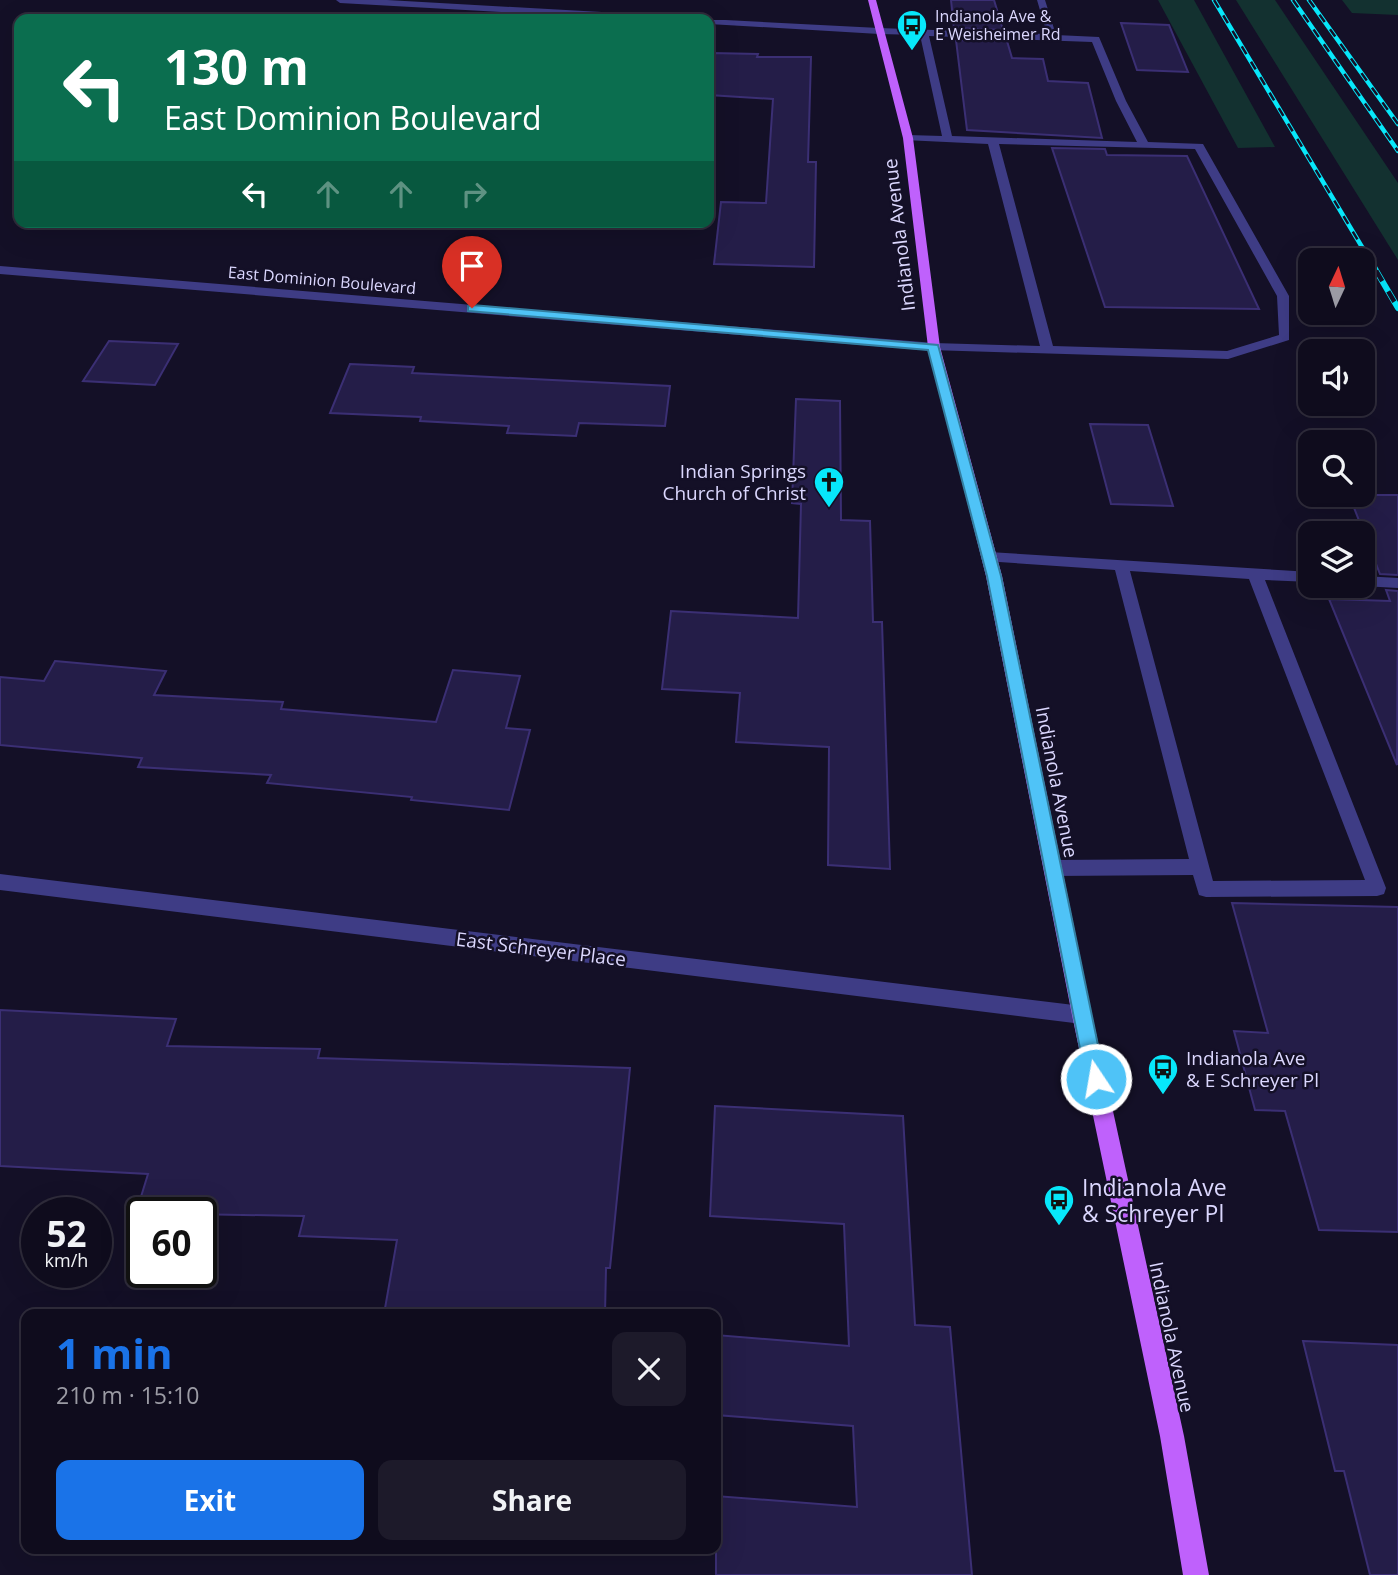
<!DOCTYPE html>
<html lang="en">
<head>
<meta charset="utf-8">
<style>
  body { margin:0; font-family:"Open Sans",sans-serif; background:#1d1a2a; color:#f1f3f6; height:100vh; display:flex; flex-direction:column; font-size:26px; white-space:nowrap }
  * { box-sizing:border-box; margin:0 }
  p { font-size:23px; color:#9b9ba4 }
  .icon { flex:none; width:38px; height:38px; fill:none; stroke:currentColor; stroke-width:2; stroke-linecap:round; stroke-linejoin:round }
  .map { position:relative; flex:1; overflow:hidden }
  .side { position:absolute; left:21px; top:1309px; width:700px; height:245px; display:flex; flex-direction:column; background:#0f0c1d; border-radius:14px; box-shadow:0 7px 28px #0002,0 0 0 2px #2f2c3b }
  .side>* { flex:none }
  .top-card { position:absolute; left:14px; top:14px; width:700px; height:214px; border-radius:14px; box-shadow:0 7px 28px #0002,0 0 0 2px #2f2c3b; background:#0b6e4f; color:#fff; overflow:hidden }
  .needle { width:46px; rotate:4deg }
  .buttons { position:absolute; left:1298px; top:248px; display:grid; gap:14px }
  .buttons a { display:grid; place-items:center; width:77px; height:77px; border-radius:14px; background:#0f0c1d; box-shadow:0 7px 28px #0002,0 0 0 2px #2f2c3b; font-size:35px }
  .speed { position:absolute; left:21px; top:1197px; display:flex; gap:14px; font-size:35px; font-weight:700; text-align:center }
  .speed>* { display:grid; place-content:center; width:91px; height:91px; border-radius:50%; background:#0f0c1d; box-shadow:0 7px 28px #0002,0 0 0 2px #2f2c3b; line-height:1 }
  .speed small { font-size:18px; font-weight:400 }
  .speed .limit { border:4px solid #111; border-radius:10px; background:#fff; color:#111 }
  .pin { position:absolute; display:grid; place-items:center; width:60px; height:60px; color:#fff; margin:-72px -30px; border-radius:50% 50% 50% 0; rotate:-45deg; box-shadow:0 0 7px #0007 }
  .pin .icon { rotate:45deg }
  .me { position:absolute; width:77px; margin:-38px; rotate:348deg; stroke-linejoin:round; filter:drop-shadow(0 0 5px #0008) }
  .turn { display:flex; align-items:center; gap:24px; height:147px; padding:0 35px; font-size:32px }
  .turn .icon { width:91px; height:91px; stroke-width:2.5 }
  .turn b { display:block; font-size:49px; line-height:60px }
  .lanes { display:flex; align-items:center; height:66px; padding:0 35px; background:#0003; justify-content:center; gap:35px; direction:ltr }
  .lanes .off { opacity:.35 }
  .round { display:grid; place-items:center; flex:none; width:74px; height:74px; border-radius:14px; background:#1d1a2a }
  .head { display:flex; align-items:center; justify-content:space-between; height:119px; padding:0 35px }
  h1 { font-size:42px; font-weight:700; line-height:52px; color:#1a73e8 }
  .cta { display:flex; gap:14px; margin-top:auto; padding:14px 35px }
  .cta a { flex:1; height:80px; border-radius:14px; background:#1a73e8; color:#fff; font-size:28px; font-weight:700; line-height:80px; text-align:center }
  .cta a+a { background:#1d1a2a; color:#f1f3f6 }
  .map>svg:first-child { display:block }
  .green { fill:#133130 }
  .building { fill:#241d48; stroke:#3b2f74; stroke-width:2 }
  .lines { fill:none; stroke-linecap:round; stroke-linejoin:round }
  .service { fill:#3e3c85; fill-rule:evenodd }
  .minor { fill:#3e3c85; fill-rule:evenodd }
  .primary { fill:#bf61fc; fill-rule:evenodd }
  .rail-far1-casing { stroke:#07e7fa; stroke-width:4.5 }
  .rail-casing { stroke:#07e7fa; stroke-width:6 }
  .rail-far1 { stroke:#141027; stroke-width:2.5; stroke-dasharray:9; stroke-linecap:butt }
  .rail { stroke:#141027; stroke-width:4.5; stroke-dasharray:12; stroke-linecap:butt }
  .route { fill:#4fc3f7; stroke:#337fa1; stroke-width:2 }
  .labels { text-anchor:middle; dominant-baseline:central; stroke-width:5; stroke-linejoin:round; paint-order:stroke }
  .far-poi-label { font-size:16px; fill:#dbd7fe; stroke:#141027; text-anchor:start }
  .far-street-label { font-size:16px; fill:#dbd7fe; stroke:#141027 }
  .street-label { font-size:19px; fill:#dbd7fe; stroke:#141027 }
  .poi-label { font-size:19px; fill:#dbd7fe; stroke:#141027; text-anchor:end }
  .near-poi-label { font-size:23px; fill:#dbd7fe; stroke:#141027; text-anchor:start }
</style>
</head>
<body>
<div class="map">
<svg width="1398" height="1575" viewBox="0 0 1398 1575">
  <rect width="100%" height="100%" fill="#141027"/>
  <g class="green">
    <polygon points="1158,0 1194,0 1275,147 1238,148"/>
    <polygon points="1236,0 1275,0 1398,183 1398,260"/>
    <polygon points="1342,0 1398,0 1398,15 1352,13"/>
  </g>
  <g class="building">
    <polygon points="951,0 994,0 1003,30 954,28"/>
    <polygon points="1121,23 1169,25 1188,72 1137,70"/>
    <polygon points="956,40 1007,41 1012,58 1043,59 1048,81 1088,83 1102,138 967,130"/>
    <polygon points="712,53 758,54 757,57 811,57 808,162 816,162 814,267 714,264 721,202 766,203 773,99 709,95"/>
    <polygon points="1052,148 1105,149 1107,155 1187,156 1259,309 1105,307"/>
    <polygon points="109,341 178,344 155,385 83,381"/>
    <polygon points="350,364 414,367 412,373 670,386 665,426 579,423 576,436 507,433 509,426 420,421 421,417 330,413"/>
    <polygon points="796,399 840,401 841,520 870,521 873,622 882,622 890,869 828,865 829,747 736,742 740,693 662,689 671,611 798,618 801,504 792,503"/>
    <polygon points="1090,424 1148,425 1173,506 1111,504"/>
    <polygon points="1349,495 1398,495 1398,575 1380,574"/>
    <polygon points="1386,590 1398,591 1397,765 1329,599 1390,601"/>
    <polygon points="55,661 166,671 154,695 283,702 281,709 436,722 453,670 520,676 506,728 530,730 509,810 411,800 412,797 267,783 271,775 138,767 142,758 0,745 0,677 44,681"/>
    <polygon points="1232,903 1398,907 1398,1232 1319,1230 1285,1111 1255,1110 1234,1031 1268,1033"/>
    <polygon points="0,1010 176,1019 167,1046 320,1049 318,1058 630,1068 610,1268 606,1268 605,1314 384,1314 397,1240 299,1236 304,1216 136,1213 148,1174 0,1166"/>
    <polygon points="715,1106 903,1116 915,1325 950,1327 972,1575 716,1575 716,1496 857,1507 853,1426 716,1415 716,1335 849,1346 844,1224 710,1216"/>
    <polygon points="1303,1341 1398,1345 1398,1575 1370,1575 1344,1471 1335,1471"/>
  </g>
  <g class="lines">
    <g class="service">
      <path d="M1037 0H1045L1056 35 1099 37 1126 101 1148 142 1203 144 1289 296V340L1228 359 930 350 928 347 934 343 1040 346 988 144 904 140V136L908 135 942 136 920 35 879 34 874 31 879 28 1047 34ZM929 36 1092 42 1116 101 1137 142 952 136ZM999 144 1195 149 1277 296 1279 335 1227 351 1053 346Z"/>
      <path d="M989 552 1311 572V582L1265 580 1386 888 1384 894 1377 896 1206 897 1199 895 1193 875 1053 876 1047 874 1044 868 1047 862 1053 860 1189 859 1115 570 984 561 982 557ZM1130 571 1249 579 1365 880 1213 881Z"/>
      <polygon points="1363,576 1398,578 1398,588 1362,586"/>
    </g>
    <g class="minor">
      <polygon points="336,0 387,0 673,16 678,19 630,19 340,3"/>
      <polygon points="706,19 879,28 884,31 879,34 709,24 709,19"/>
      <polygon points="0,266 934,343 940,347 934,351 0,274"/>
      <polygon points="0,874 1082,1006 1089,1008 1092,1015 1089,1022 1082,1024 0,890"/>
    </g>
    <polygon class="primary" points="868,0 876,0 913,138 940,347 1002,576 1092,1015 1184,1436 1209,1575 1183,1575 1160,1436 1072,1015 986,576 928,347 903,138"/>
    <g class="rail-far1-casing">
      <g id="rail-far1">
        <polyline points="1214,0 1365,252"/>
        <polyline points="1293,0 1398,151"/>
        <polyline points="1309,0 1398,124"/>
      </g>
    </g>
    <g class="rail-casing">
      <polyline id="rail" points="1364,250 1398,308"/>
    </g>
    <use href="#rail-far1" class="rail-far1"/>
    <use href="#rail" class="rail"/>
  </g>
  <polygon class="route" points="472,305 938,345 1001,576 1105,1079 1102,1085 1096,1088 1089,1085 1086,1079 987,576 928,350 468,311 468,306"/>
  <defs>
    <g id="bus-pin" transform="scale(1.575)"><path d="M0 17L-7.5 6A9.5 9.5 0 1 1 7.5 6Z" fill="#07e7fa" stroke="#141027"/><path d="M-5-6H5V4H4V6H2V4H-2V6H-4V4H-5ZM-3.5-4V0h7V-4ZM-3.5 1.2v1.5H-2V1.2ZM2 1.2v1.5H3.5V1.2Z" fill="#111"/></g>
    <g id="church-pin" transform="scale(1.575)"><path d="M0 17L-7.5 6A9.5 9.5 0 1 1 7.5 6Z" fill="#07e7fa" stroke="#141027"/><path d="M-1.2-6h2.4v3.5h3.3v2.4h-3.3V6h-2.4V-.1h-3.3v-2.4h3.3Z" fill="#111"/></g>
  </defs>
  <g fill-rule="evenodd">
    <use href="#bus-pin" x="912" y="25"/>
    <use href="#church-pin" x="829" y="482"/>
    <use href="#bus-pin" x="1163" y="1069"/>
    <use href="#bus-pin" x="1059" y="1200"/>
  </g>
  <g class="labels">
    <g class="far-poi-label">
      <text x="935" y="16">Indianola Ave &amp;<tspan x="935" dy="18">E Weisheimer Rd</tspan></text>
    </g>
    <g class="far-street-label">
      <text transform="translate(322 280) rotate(5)">East Dominion Boulevard</text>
    </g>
    <g class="street-label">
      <text transform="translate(899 235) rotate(-97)">Indianola Avenue</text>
      <text transform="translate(1057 782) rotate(79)">Indianola Avenue</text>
      <text transform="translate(541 949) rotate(7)">East Schreyer Place</text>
      <text transform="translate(1172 1337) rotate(78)">Indianola Avenue</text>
    </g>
    <g class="poi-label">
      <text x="806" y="471">Indian Springs<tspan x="806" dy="22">Church of Christ</tspan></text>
      <text x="1186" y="1058" text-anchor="start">Indianola Ave<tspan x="1186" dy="22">&amp; E Schreyer Pl</tspan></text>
    </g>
    <g class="near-poi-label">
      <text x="1082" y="1187">Indianola Ave<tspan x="1082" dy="26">&amp; Schreyer Pl</tspan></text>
    </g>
  </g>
</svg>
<div class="buttons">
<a><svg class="needle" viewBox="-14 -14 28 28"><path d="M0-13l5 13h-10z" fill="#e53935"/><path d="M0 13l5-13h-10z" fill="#9b9ba4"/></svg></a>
<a><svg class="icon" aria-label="sound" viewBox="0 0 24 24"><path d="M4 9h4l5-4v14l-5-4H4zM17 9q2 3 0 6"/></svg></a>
<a><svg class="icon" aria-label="search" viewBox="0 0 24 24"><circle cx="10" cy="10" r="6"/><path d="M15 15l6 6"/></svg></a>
<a><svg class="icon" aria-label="layers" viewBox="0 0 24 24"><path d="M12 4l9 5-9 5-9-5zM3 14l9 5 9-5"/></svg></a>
</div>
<div class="speed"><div>52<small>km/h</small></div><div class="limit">60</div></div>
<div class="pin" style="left:472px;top:308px;background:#d93025"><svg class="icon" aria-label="arrive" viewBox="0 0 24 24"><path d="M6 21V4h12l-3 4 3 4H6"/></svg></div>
<svg class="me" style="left:1096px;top:1079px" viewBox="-20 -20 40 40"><circle r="17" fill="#4fc3f7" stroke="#fff" stroke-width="3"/><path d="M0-11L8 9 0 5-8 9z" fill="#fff"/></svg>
<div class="top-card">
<div class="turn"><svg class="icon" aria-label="left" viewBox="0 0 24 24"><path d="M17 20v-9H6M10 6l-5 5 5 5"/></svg><div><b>130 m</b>East Dominion Boulevard</div></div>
<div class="lanes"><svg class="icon" aria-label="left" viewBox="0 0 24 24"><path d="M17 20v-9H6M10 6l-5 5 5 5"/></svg><svg class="icon off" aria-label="ahead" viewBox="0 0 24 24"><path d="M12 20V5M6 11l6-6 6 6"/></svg><svg class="icon off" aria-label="ahead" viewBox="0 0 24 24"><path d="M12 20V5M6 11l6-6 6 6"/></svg><svg class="icon off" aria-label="right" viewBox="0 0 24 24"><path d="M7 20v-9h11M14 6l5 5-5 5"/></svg></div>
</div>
<section class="side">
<div class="head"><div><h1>1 min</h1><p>210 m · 15:10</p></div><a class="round"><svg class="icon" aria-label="close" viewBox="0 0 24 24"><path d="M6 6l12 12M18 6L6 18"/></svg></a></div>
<div class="cta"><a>Exit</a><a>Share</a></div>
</section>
</div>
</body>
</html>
